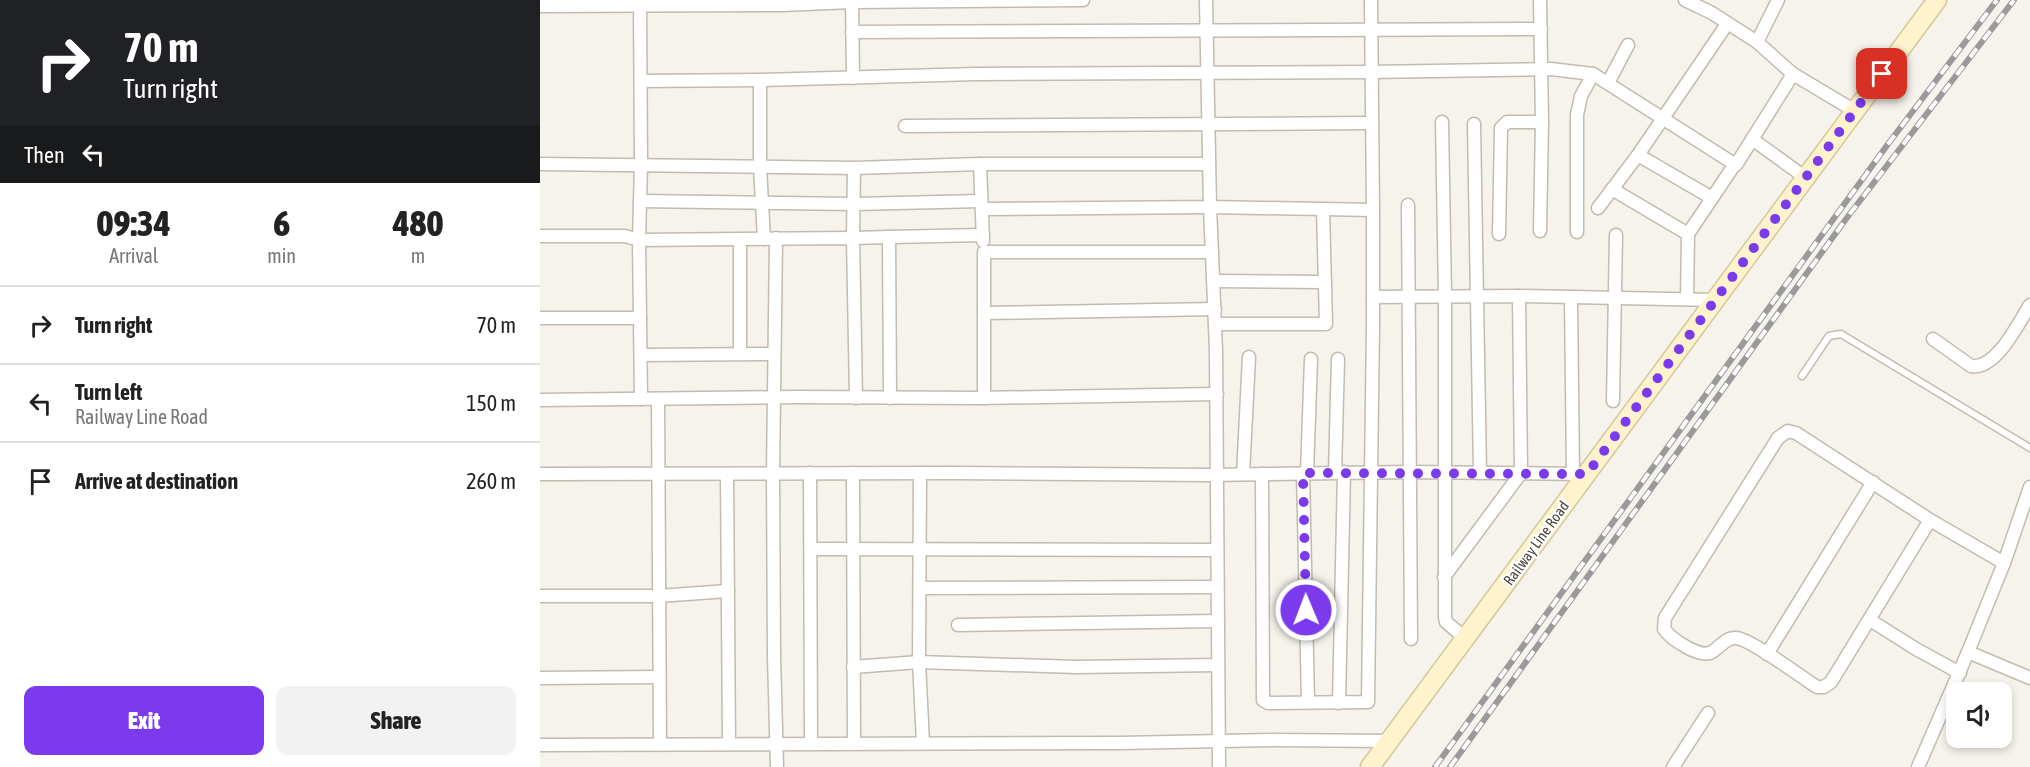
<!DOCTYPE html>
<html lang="en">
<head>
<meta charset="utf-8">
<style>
  body { margin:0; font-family:"Asap Condensed",sans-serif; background:#f2f2f2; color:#222; height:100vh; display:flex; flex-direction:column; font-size:22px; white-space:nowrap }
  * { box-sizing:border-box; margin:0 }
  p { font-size:20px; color:#767676 }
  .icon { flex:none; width:33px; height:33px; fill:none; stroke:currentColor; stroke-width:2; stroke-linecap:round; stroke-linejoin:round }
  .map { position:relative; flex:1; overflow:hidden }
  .side { display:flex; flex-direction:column; background:#fff; width:540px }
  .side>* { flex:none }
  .top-card { background:#202124; color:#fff; overflow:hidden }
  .controls { position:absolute; left:1406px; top:682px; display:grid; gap:12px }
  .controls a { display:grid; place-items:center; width:66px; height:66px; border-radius:12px; background:#fff; box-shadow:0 3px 9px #0003; font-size:30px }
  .pin { position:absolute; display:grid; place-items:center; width:51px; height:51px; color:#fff; margin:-26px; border-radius:12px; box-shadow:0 3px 9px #0006 }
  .me { position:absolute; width:66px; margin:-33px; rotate:359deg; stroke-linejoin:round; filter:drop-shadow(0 0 4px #0008) }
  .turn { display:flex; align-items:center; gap:21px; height:126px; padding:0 24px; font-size:27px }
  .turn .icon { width:78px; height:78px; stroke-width:2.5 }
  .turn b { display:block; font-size:42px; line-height:51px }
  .then { display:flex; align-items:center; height:57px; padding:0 24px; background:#0003; gap:12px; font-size:22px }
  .eta { display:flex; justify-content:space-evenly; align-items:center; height:102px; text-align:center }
  .eta b { font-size:36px; font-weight:800; line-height:42px }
  .button { display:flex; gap:12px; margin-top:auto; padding:12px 24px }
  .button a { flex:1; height:69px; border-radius:12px; background:#7c3aed; color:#fff; font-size:24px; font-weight:800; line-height:69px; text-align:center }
  .button a+a { background:#f2f2f2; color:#222 }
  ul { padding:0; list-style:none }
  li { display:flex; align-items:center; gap:18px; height:78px; padding:0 24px; border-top:2px solid #e0e0e0 }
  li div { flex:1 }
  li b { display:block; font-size:22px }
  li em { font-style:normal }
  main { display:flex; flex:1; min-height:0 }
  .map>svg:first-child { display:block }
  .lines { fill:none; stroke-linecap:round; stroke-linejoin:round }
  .lane-casing { stroke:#c2bbae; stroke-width:9 }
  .street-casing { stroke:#c2bbae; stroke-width:15 }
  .secondary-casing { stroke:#d6c79b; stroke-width:21 }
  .lane { stroke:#fff; stroke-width:6 }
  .street { stroke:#fff; stroke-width:12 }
  .secondary { stroke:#fff3cd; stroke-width:18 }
  .rail-casing { stroke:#9a9a9a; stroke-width:6 }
  .rail { stroke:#fff; stroke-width:4; stroke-dasharray:11; stroke-linecap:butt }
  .route { stroke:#7c3aed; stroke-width:10; stroke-dasharray:0 18 }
  .labels { text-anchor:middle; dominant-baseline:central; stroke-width:4.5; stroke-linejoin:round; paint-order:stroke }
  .street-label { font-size:15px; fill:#4b4439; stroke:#fff }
</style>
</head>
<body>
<main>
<section class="side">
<div class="top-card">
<div class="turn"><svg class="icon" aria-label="right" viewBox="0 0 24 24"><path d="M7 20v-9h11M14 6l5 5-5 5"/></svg><div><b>70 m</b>Turn right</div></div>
<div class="then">Then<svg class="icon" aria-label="left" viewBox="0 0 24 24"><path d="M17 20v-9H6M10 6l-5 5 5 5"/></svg></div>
</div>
<div class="eta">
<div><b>09:34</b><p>Arrival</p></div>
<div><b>6</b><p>min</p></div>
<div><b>480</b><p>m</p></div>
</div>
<ul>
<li><svg class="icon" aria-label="right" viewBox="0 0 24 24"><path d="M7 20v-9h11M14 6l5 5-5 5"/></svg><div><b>Turn right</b></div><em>70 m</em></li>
<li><svg class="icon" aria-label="left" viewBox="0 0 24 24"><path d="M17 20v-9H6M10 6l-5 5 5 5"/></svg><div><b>Turn left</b><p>Railway Line Road</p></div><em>150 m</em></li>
<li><svg class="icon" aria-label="arrive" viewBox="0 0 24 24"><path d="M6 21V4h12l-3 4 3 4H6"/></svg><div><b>Arrive at destination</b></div><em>260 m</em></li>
</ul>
<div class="button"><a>Exit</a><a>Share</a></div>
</section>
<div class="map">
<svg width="1490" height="767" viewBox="0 0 1490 767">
  <rect width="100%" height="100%" fill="#f6f3ec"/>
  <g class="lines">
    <g class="lane-casing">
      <polyline id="lane" points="1262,376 1289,336 1301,334 1490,448"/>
    </g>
    <g class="street-casing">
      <g id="street">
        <polyline points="312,0 313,78"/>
        <polyline points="1000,0 1002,122 1000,231"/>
        <polyline points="1145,0 1172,13 1217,42 1253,74"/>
        <polyline points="0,6 242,5 312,2 543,0"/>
        <polyline points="312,32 1001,29"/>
        <polyline points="1217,42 1238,0"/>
        <polyline points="220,80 220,167 224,239"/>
        <polyline points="101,81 220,80 436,74 830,72 1011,69 1053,74 1196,165 1253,74 1315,111"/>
        <polyline points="1068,83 1088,45"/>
        <polyline points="902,122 905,296 905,617 906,622 925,638"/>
        <polyline points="934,124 940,473"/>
        <polyline points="365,126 831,123"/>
        <polyline points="1212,139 1266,178"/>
        <polyline points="1098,155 1172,198"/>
        <polyline points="0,164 314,168 440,164 669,164"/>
        <polyline points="440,164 443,241"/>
        <polyline points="314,168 313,238 349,237"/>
        <polyline points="1072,189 1148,234 1147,299"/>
        <polyline points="100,201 314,204 441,201"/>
        <polyline points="868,205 871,639"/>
        <polyline points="1058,208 1098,155 1187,24"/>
        <polyline points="442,209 670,207 666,0"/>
        <polyline points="1037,232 1037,115 1041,96 1053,74"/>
        <polyline points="959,234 961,128 967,122 1002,122"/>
        <polyline points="1148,234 1195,164"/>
        <polyline points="0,236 85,236 99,240 101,165 100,1"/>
        <polyline points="236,238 233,473 234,656 237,767"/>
        <polyline points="200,240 200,353"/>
        <polyline points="674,281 785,282"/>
        <polyline points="833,297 979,296 1176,300"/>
        <polyline points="1031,297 1033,474"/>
        <polyline points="444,313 675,309"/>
        <polyline points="0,318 100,318"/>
        <polyline points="675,324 786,324 783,210"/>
        <path d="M1393 339 1431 366C1456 370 1478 324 1490 305"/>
        <polyline points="101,355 234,354"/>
        <polyline points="350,398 349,237 443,235"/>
        <polyline points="444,398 444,252 672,252"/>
        <polyline points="101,399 99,240 313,238 316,398"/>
        <polyline points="118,399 120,744"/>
        <polyline points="0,400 256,397 439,398 677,394"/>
        <polyline points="1073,401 1076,235"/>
        <polyline points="795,472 798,359"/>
        <polyline points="270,473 271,743"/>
        <polyline points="313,473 314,743"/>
        <polyline points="380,473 379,662 383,743"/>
        <polyline points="763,473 768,702"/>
        <polyline points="767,473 771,359"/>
        <polyline points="0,474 410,473 669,475 870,472 1047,474"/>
        <polyline points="187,474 189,744"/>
        <polyline points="703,474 709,357"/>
        <polyline points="722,474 723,700 728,703 828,702 833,325 833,210"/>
        <path d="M1390 520 1291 682 1284 687H1277C1261 677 1211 639 1196 638 1186 637 1180 647 1172 652 1160 659 1131 639 1124 629L1125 618 1238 438 1248 431 1256 433 1390 520 1464 563"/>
        <polyline points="271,549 677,550"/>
        <polyline points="904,577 981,473 979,296"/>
        <polyline points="380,588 677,587"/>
        <polyline points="0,596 118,596 188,591"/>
        <polyline points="1330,620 1376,649 1420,673"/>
        <polyline points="418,625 677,621"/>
        <polyline points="1428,652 1490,678"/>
        <polyline points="1227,654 1333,482"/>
        <polyline points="313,667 379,662 537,667 678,665"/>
        <polyline points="0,678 118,677"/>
        <polyline points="799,703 804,472"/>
        <polyline points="0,745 580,743 735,740 849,741"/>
        <polyline points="679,767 676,350 670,207 833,210 831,0"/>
        <polyline points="1133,767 1168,713"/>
        <polyline points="1378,767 1428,652 1464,563 1490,487"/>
      </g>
    </g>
    <g class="secondary-casing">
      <polyline id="secondary" points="830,767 1397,0"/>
    </g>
    <use href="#lane" class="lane"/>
    <use href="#street" class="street"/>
    <use href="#secondary" class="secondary"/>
    <g class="rail-casing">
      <g id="rail">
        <polyline points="895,767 1348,144 1457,0"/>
        <polyline points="910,767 1306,219 1474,0"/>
      </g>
    </g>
    <use href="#rail" class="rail"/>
  </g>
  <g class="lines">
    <polyline class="route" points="766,610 763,473 1047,474 1342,74"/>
  </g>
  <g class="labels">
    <g class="street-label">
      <text transform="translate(996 543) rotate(-54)">Railway Line Road</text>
    </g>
  </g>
</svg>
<div class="controls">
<a><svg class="icon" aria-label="sound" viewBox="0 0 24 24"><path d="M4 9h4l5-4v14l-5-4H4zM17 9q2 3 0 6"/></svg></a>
</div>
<div class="pin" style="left:1342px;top:74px;background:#d93025"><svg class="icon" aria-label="arrive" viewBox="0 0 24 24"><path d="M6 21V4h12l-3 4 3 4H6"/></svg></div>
<svg class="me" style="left:766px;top:610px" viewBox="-20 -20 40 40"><circle r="17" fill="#7c3aed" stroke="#fff" stroke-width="3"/><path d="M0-11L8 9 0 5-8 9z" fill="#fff"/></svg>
</div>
</main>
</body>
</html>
